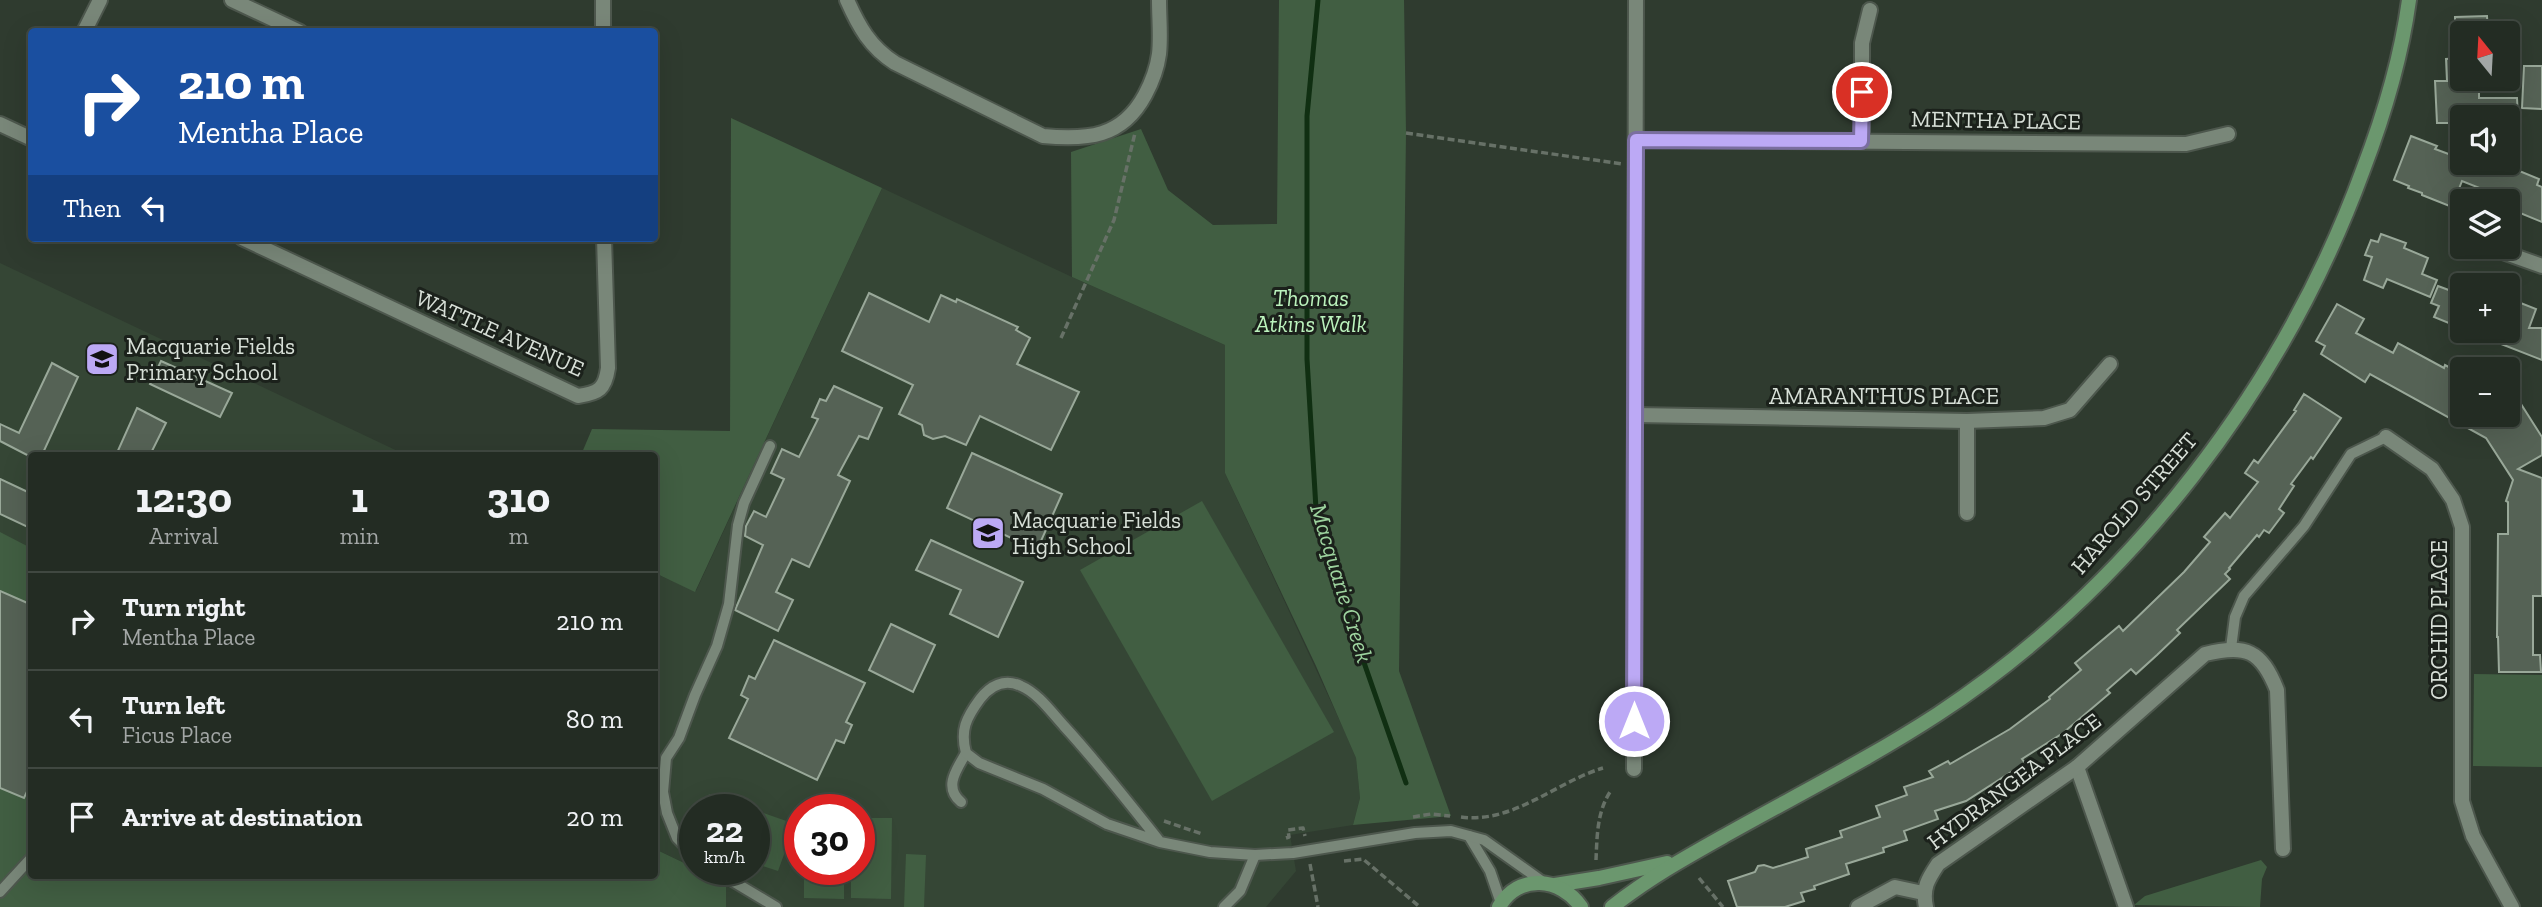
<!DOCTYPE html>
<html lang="en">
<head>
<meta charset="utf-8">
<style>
  body { margin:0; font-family:"Zilla Slab",serif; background:#2b342b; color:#f1f3f6; height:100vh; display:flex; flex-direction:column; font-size:26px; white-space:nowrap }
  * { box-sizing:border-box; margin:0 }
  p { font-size:23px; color:#a3a7a6 }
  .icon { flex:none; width:38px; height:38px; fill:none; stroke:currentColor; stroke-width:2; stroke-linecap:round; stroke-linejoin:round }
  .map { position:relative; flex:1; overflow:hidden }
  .details { position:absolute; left:28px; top:452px; width:630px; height:427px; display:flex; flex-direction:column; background:#232c23; border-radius:7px; box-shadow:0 7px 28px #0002,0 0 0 2px #404841 }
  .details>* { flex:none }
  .banner { position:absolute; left:28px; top:28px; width:630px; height:214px; border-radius:7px; box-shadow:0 7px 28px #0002,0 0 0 2px #404841; background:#1a4fa0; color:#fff; overflow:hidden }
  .needle { width:46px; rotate:342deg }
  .fabs { position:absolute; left:2450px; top:21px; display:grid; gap:14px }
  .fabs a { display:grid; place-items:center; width:70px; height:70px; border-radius:7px; background:#232c23; box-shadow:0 7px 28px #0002,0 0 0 2px #404841; font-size:35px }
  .speed { position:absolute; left:679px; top:794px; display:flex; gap:14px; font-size:35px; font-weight:700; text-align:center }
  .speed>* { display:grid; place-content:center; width:91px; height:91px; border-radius:50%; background:#232c23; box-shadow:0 7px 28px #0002,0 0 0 2px #404841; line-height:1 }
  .speed small { font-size:18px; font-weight:400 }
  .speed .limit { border:10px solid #d22; background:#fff; color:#111 }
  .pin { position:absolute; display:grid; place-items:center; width:60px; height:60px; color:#fff; margin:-30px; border:4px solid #fff; border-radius:50%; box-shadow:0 2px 7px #0007 }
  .me { position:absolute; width:77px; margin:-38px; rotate:0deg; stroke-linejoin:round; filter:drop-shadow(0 0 5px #0008) }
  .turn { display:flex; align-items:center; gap:24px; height:147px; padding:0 35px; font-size:32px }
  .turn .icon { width:91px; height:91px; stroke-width:2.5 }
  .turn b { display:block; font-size:49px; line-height:60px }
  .then { display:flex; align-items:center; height:66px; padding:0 35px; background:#0003; gap:14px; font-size:26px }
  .eta { display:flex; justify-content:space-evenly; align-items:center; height:119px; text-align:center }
  .eta b { font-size:42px; font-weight:800; line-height:49px }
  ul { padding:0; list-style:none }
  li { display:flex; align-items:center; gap:21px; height:98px; padding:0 35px; border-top:2px solid #404841 }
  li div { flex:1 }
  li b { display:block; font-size:26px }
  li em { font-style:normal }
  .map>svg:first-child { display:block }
  .built { fill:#354635; fill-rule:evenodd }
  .green { fill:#415e42 }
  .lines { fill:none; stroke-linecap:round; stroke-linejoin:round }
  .stream { stroke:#102f12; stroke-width:5 }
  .building { fill:#556255; stroke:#99a899; stroke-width:2 }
  .service-casing { stroke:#4d574d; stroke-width:14 }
  .minor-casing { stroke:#4d574d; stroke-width:18 }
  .secondary-casing { stroke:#4d574d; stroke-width:18 }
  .path { stroke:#677167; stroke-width:3.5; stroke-dasharray:7 3.5; stroke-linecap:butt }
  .service { stroke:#798779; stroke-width:10 }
  .minor { stroke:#798779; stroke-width:14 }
  .secondary { stroke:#6b976e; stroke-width:14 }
  .route-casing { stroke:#7a6e9f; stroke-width:18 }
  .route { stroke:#bca9f5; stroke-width:12 }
  .labels { text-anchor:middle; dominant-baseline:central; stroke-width:6; stroke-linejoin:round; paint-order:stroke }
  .street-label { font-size:23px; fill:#d7dfd7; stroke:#1b211b }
  .park-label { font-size:23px; font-style:italic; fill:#bcf3bd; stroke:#1b211b }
  .poi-label { font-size:23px; fill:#d7dfd7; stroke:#1b211b; text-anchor:start }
  .water-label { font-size:24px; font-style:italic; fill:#9ed49f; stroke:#1b211b }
</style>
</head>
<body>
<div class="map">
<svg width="2542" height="907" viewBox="0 0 2542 907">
  <rect width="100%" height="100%" fill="#2f3b2f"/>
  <g class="built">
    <path d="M882 188 1072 277 1225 345V473L1345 732 1356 758 1360 798 1353 825 1290 835 1296 871 1266 907H726V883L698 870H754V810H695V868L655 849 654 573 696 591ZM800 810H859V870H800Z"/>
    <polygon points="0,263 406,455 32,455 31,548 0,533"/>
  </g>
  <g class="green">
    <polygon points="1279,0 1404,0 1406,133 1399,671 1451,816 1353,825 1360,798 1356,758 1316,666 1225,473 1225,345 1072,277 1071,152 1141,129 1168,190 1213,225 1277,224"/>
    <polygon points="731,118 882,188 695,592 655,573 654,455 581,455 592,429 730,431"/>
    <polygon points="1202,501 1334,732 1212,801 1080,570"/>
    <polygon points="0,532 31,548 32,875 654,875 655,849 726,883 726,907 0,907"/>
    <polygon points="2474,674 2542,675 2542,767 2473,766"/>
    <polygon points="709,794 795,824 778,871 754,863 754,810 703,810"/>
    <polygon points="859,818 892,818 891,899 851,898 851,879 844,880 844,899 804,898 804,870 859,870"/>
    <polygon points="906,854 926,855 924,907 904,907"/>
    <polygon points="2261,860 2267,867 2262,879 2260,907 2134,905 2145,896"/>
  </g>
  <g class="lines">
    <polyline class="stream" points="1318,0 1307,116 1307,359 1316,509 1353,631 1406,783"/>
  </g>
  <g class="building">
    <polygon points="2487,16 2488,33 2455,33 2455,17"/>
    <polygon points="2462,58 2462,79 2479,79 2479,98 2517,98 2518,117 2462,117 2462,123 2437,123 2435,81 2447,81 2446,59"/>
    <polygon points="2524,66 2542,66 2542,109 2522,108"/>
    <polygon points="2411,136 2437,146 2435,149 2462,159 2462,163 2500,163 2539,179 2537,185 2542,187 2542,222 2508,208 2508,201 2498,201 2500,196 2462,181 2452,207 2422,195 2422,193 2408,188 2409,186 2394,180"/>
    <polygon points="2381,234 2406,243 2404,248 2428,258 2422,274 2437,280 2430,297 2387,279 2383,288 2364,280 2372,257 2365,255 2371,240 2378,242"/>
    <polygon points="2438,286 2462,295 2462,309 2456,326 2434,317 2439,306 2431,303"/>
    <polygon points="869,293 929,322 941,295 956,302 957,299 1018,327 1016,330 1030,338 1017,364 1079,392 1051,450 980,416 966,445 945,436 933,439 924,435 922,425 899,414 913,385 842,351"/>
    <polygon points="2508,298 2536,309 2529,328 2542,328 2542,360 2501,344 2508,331"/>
    <polygon points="2337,304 2364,319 2356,333 2393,353 2398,343 2444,368 2445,365 2462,374 2450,397 2462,402 2462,415 2508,415 2508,408 2519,401 2542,437 2542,455 2518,469 2542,478 2542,596 2533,596 2533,655 2540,655 2541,672 2499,672 2498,637 2497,637 2498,534 2508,534 2508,502 2506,501 2513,480 2486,438 2370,374 2365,382 2321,354 2325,346 2316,341"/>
    <polygon points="161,361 232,393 220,417 150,384"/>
    <polygon points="52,363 78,377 42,455 27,455 0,441 0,424 19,433"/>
    <polygon points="834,386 882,408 868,439 859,436 838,475 850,481 809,567 792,559 776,592 793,600 778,631 735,610 763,545 745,536 746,526 754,511 766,517 784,479 771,473 782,449 799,457 818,419 812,417 820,399 826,401"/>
    <polygon points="2304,394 2341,418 2313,459 2311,457 2291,484 2294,486 2279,509 2284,513 2269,533 2264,530 2259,537 2257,535 2229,568 2230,569 2225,574 2230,579 2177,630 2180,633 2157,655 2136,674 2131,669 2107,690 2110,693 2063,733 2022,759 2025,763 1966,801 1935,811 1938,819 1904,831 1907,840 1883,848 1884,852 1846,864 1849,874 1814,886 1815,889 1801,893 1804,901 1785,907 1737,907 1728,881 1755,872 1758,866 1764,865 1773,868 1808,857 1806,849 1842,837 1840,831 1880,817 1876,806 1907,795 1904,787 1933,777 1929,771 1948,761 1950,764 2010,729 2050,699 2049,697 2081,670 2075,663 2119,626 2123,631 2184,572 2210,542 2204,537 2225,513 2230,518 2258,482 2245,473 2254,460 2258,463 2296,411 2294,410"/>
    <polygon points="137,408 166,423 150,455 116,455"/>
    <polygon points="972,453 1062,494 1037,550 947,508"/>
    <polygon points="0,479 32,494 32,529 0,514"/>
    <polygon points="931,540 1023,582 998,637 950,614 961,590 916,570"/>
    <polygon points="0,591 32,605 32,781 24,798 0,788"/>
    <polygon points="891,624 935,645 913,692 869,670"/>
    <polygon points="774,640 865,683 846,722 852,725 844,743 836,740 817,780 729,738 748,699 741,695 749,676 755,679"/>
  </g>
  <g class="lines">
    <g class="service-casing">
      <g id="service">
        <polyline points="2231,648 2235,617 2244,596 2304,526 2351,454 2386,437"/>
        <path d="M961 802C943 787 957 769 966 753"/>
        <polyline points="1469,836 1490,871 1501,903"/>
        <path d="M1160 842C1129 803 1098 763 1064 726 1052 713 1038 693 1021 686 1004 678 990 686 980 699 966 718 960 730 966 753L979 763 1043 789 1107 824 1160 842 1210 852 1255 855 1293 853 1415 833 1451 831 1484 840 1543 882"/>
        <polyline points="695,856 677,838 667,813 663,792 666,758 679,738 695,695 717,646 729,604 738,525 744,503 770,446"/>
        <polyline points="714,870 776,907"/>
        <polyline points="0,892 32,857"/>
        <polyline points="1224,907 1240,891 1255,855"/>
      </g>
    </g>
    <g class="minor-casing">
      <g id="minor">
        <polyline points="232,0 300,32"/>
        <path d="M847 0C859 27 870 47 895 63L1043 136C1087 140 1122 138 1145 95 1152 82 1157 69 1159 54 1161 37 1159 18 1159 0"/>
        <polyline points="84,32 100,0"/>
        <polyline points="603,32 603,0"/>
        <polyline points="0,124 32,139"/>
        <polyline points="1636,140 2186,144 2228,134"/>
        <polyline points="1862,141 1862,43 1870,10"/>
        <path d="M242 238 578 396C599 393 605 389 608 368L604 238"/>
        <polyline points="2489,247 2542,266"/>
        <polyline points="1636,415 1967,421 2044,418 2070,410 2110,364"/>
        <polyline points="2386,437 2432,469 2453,500 2462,527 2462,801 2473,836 2512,907"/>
        <polyline points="1967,513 1967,421"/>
        <polyline points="2077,767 2126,907"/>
        <polyline points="1634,769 1636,0"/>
        <polyline points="1858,907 1895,887 1923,893"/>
        <path d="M1926 907C1922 888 1928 879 1938 864L2077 767 2205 654C2246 644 2261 650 2277 690L2283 849"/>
      </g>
    </g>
    <g class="secondary-casing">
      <g id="secondary">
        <polyline points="1555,885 1599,878 1667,863"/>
        <path d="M1499 907C1518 873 1561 877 1581 907"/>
        <path d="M1612 907C1649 878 1683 859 1724 836 1795 796 1869 759 1938 714 2131 587 2284 386 2363 170 2384 115 2401 59 2409 0"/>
      </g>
    </g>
    <g class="path">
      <polyline points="1406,133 1622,164"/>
      <polyline points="1061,338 1114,220 1135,133"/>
      <polyline points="1413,817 1431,814 1450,816"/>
      <path d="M1461 817C1513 824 1556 782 1603 768"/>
      <polyline points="1164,821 1202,834"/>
      <polyline points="1286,838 1289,837 1288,830 1303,828 1305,836"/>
      <path d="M1596 860C1597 837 1597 812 1610 792"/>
      <polyline points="1344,861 1363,859 1420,907"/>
      <polyline points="1310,864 1318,907"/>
      <polyline points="1699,878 1723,907"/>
    </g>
    <use href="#service" class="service"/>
    <use href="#minor" class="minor"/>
    <use href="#secondary" class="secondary"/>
  </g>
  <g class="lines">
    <g class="route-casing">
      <polyline id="route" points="1634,721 1636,140 1861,141 1862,92"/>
    </g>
    <use href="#route" class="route"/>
  </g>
  <defs>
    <g id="school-square" transform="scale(1.75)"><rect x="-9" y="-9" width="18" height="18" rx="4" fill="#bca9f5" stroke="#1b211b"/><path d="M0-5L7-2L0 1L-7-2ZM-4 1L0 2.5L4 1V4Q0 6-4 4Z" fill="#111"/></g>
  </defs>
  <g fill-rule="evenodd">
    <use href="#school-square" x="102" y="359"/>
    <use href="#school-square" x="988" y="533"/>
  </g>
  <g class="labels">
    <g class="street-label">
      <text transform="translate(1996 120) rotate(1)">MENTHA PLACE</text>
      <text transform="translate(500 333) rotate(24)">WATTLE AVENUE</text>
      <text x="1884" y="396">AMARANTHUS PLACE</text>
      <text transform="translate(2134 503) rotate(-49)">HAROLD STREET</text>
      <text transform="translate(2439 620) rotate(-90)">ORCHID PLACE</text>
      <text transform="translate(2014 781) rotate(-37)">HYDRANGEA PLACE</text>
    </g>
    <g class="park-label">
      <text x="1311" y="298">Thomas<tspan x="1311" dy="26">Atkins Walk</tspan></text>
    </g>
    <g class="poi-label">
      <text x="126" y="346">Macquarie Fields<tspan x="126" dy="26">Primary School</tspan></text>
      <text x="1012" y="520">Macquarie Fields<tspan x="1012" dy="26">High School</tspan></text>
    </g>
    <g class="water-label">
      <text transform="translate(1342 583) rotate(73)">Macquarie Creek</text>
    </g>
  </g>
</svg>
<div class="fabs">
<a><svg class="needle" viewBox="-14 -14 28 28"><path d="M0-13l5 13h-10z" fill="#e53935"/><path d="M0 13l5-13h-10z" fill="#a3a7a6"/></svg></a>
<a><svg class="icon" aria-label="sound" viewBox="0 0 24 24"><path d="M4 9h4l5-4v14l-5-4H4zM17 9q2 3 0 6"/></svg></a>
<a><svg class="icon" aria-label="layers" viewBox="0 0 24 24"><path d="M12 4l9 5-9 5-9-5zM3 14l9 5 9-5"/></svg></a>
<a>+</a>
<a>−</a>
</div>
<div class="speed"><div>22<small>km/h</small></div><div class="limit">30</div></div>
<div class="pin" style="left:1862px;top:92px;background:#d93025"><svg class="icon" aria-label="arrive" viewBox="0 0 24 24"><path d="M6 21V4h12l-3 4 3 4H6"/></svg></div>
<svg class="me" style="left:1634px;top:721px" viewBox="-20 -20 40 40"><circle r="17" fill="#bca9f5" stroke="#fff" stroke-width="3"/><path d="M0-11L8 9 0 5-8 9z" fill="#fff"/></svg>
<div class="banner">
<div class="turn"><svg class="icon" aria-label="right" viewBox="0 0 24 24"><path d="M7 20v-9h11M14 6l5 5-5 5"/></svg><div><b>210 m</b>Mentha Place</div></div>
<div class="then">Then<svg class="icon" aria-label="left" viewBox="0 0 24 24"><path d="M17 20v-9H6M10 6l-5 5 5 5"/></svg></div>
</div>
<section class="details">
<div class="eta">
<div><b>12:30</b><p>Arrival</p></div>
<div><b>1</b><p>min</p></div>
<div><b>310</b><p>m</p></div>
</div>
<ul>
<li><svg class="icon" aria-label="right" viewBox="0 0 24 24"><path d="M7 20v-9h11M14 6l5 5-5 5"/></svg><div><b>Turn right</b><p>Mentha Place</p></div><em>210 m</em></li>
<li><svg class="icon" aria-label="left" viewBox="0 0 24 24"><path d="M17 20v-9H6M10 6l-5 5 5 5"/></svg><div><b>Turn left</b><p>Ficus Place</p></div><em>80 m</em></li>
<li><svg class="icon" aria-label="arrive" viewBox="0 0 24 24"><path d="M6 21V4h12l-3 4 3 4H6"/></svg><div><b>Arrive at destination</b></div><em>20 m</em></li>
</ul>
</section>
</div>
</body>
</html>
